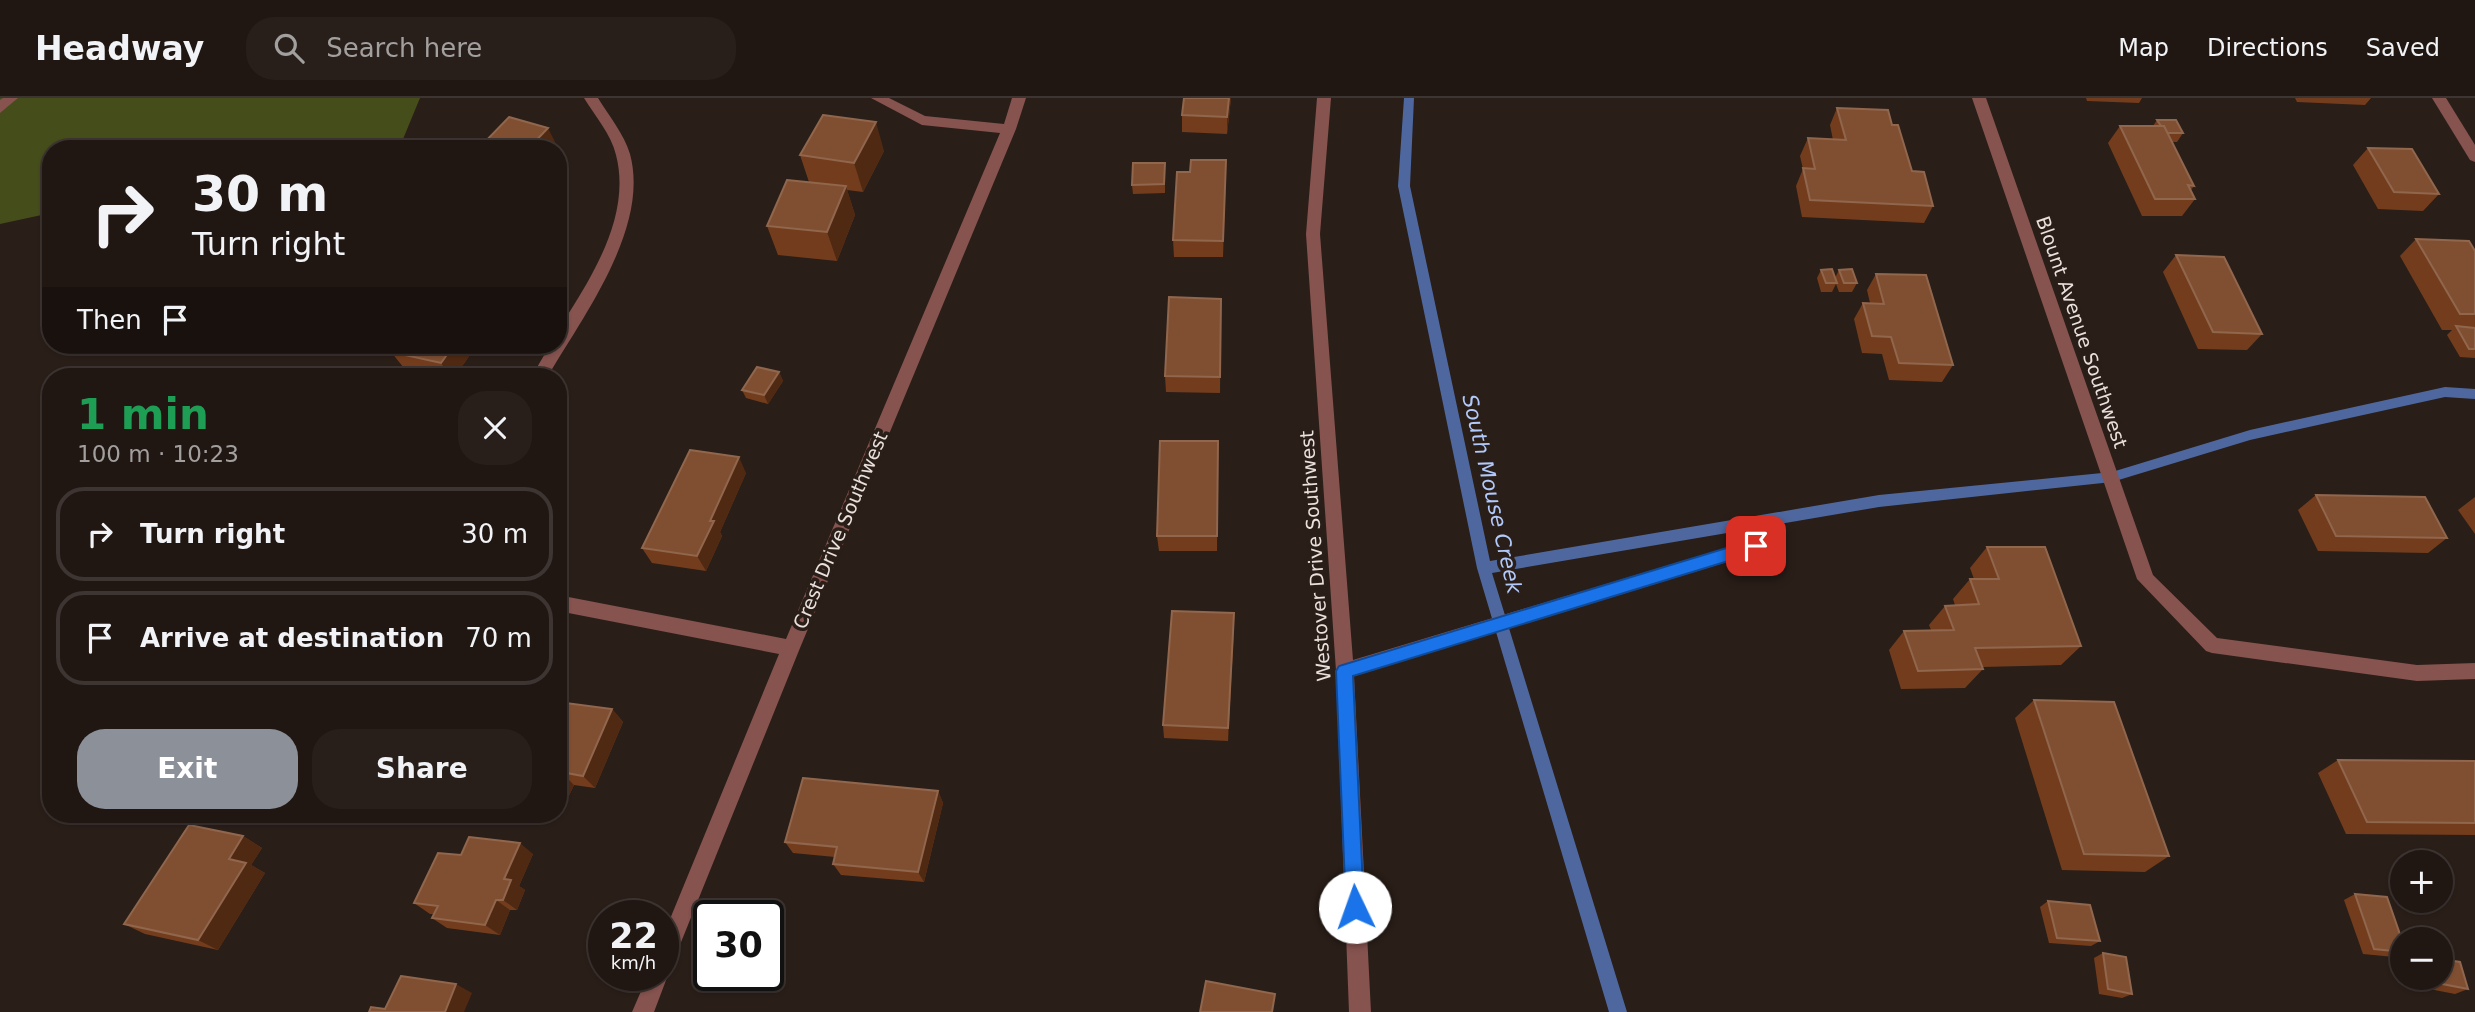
<!DOCTYPE html>
<html lang="en">
<head>
<meta charset="utf-8">
<style>
  body { margin:0; font-family:"DejaVu Sans",sans-serif; background:#281f1b; color:#f1f3f6; height:100vh; display:flex; flex-direction:column; font-size:26px; white-space:nowrap }
  * { box-sizing:border-box; margin:0 }
  p { font-size:23px; color:#a29f9f }
  .icon { flex:none; width:38px; height:38px; fill:none; stroke:currentColor; stroke-width:2; stroke-linecap:round; stroke-linejoin:round }
  .map { position:relative; flex:1; overflow:hidden }
  .details { position:absolute; left:42px; top:270px; width:525px; height:455px; display:flex; flex-direction:column; background:#201612; border-radius:28px; box-shadow:0 2px 5px #0004,0 0 0 2px #3d3532 }
  .details>* { flex:none }
  .top-card { position:absolute; left:42px; top:42px; width:525px; height:214px; border-radius:28px; box-shadow:0 2px 5px #0004,0 0 0 2px #3d3532; background:#201612; color:#f1f3f6; overflow:hidden }
  .tools { position:absolute; left:2390px; top:752px; display:grid; gap:14px }
  .tools a { display:grid; place-items:center; width:63px; height:63px; border-radius:50%; background:#201612; box-shadow:0 2px 5px #0004,0 0 0 2px #3d3532; font-size:35px }
  .speed { position:absolute; left:588px; top:802px; display:flex; gap:14px; font-size:35px; font-weight:700; text-align:center }
  .speed>* { display:grid; place-content:center; width:91px; height:91px; border-radius:50%; background:#201612; box-shadow:0 2px 5px #0004,0 0 0 2px #3d3532; line-height:1 }
  .speed small { font-size:18px; font-weight:400 }
  .speed .limit { border:4px solid #111; border-radius:10px; background:#fff; color:#111 }
  .pin { position:absolute; display:grid; place-items:center; width:60px; height:60px; color:#fff; margin:-30px; border-radius:14px; box-shadow:0 4px 10px #0006 }
  .me { position:absolute; width:77px; margin:-38px; rotate:357deg; stroke-linejoin:round; filter:drop-shadow(0 0 5px #0008) }
  .turn { display:flex; align-items:center; gap:24px; height:147px; padding:0 35px; font-size:32px }
  .turn .icon { width:91px; height:91px; stroke-width:2.5 }
  .turn b { display:block; font-size:49px; line-height:60px }
  .then { display:flex; align-items:center; height:66px; padding:0 35px; background:#0003; gap:14px; font-size:26px }
  .round { display:grid; place-items:center; flex:none; width:74px; height:74px; border-radius:28px; background:#281f1b }
  .summary { display:flex; align-items:center; justify-content:space-between; height:119px; padding:0 35px }
  h1 { font-size:42px; font-weight:700; line-height:52px; color:#1e9e55 }
  .button { display:flex; gap:14px; margin-top:auto; padding:14px 35px }
  .button a { flex:1; height:80px; border-radius:28px; background:#8c9099; color:#fff; font-size:28px; font-weight:700; line-height:80px; text-align:center }
  .button a+a { background:#281f1b; color:#f1f3f6 }
  ul { padding:0; list-style:none }
  li { display:flex; align-items:center; gap:21px; height:94px; margin:0 14px 10px; padding:0 21px; border:4px solid #3d3532; border-radius:28px }
  li div { flex:1 }
  li b { display:block; font-size:26px }
  li em { font-style:normal }
  header { display:flex; align-items:center; gap:42px; box-sizing:border-box; height:98px; padding:0 35px; background:#201612; border-bottom:2px solid #3d3532 }
  header strong { font-size:33px }
  nav { display:flex; gap:38px; margin-inline-start:auto; font-size:24px }
  .search { width:490px; height:63px; background:#281f1b; display:flex; align-items:center; gap:18px; box-sizing:border-box; padding:0 24px; border-radius:28px; color:#a29f9f; font-size:26px }
  .map>svg:first-child { display:block }
  .green { fill:#454d1b }
  .lines { fill:none; stroke-linecap:round; stroke-linejoin:round }
  .stream { fill:#4e689f; fill-rule:evenodd }
  .minor { fill:#86534f; fill-rule:evenodd }
  .wall { fill:#733d1d }
  .shaded-wall { fill:#502913 }
  .building { fill:#804f32; stroke:#90664d; stroke-width:2 }
  .route { fill:#1a73e8; stroke:#114b97; stroke-width:2 }
  .labels { text-anchor:middle; dominant-baseline:central; stroke-width:7; stroke-linejoin:round; paint-order:stroke }
  .street-label { font-size:19px; fill:#eae1dd; stroke:#2a1e18 }
  .water-label { font-size:21px; font-style:italic; fill:#b2cafb; stroke:#2a1e18 }
</style>
</head>
<body>
<header>
<strong>Headway</strong>
<div class="search"><svg class="icon" aria-label="search" viewBox="0 0 24 24"><circle cx="10" cy="10" r="6"/><path d="M15 15l6 6"/></svg>Search here</div>
<nav><a>Map</a><a>Directions</a><a>Saved</a></nav>
</header>
<div class="map">
<svg width="2475" height="914" viewBox="0 0 2475 914">
  <rect width="100%" height="100%" fill="#2a1e18"/>
  <polygon class="green" points="0,0 420,0 401,46 393,51 51,51 51,115 0,126"/>
  <g class="lines">
    <polygon class="stream" points="1404,0 1414,0 1410,88 1490,463 1879,397 2112,374 2250,332 2445,289 2475,291 2475,301 2445,299 2250,342 2112,384 1879,409 1492,475 1627,914 1609,914 1477,470 1398,88"/>
    <g class="minor">
      <polygon points="3,0 18,0 0,15 0,2"/>
      <path d="M584 0H598C609 18 624 36 630 56 650 130 583 218 548 278H532L550 247H558V232C590 182 632 119 616 57 611 36 595 18 584 0Z"/>
      <polygon points="871,0 889,0 925,18 1004,26 1012,0 1026,0 1016,31 800,550 673,864 667,873 668,877 654,914 632,914 648,877 663,877 663,838 779,556 558,513 558,497 786,541 1000,35 922,27"/>
      <polygon points="1317,0 1331,0 1320,136 1353,562 1756,441 1762,443 1765,448 1762,453 1756,455 1354,578 1371,914 1349,914 1336,573 1306,136"/>
      <polygon points="1972,0 1986,0 2153,477 2217,540 2417,567 2475,565 2475,581 2417,583 2212,555 2206,553 2137,481"/>
      <polygon points="2432,0 2446,0 2475,47 2475,64 2470,62"/>
    </g>
  </g>
  <g class="wall">
    <polygon points="1184,0 1231,0 1227,36 1182,34 1182,17"/>
    <polygon points="2086,0 2142,0 2139,5 2087,3"/>
    <polygon points="2295,0 2371,0 2365,7 2297,4"/>
    <polygon points="1837,10 1892,27 1912,73 1933,108 1924,125 1802,119 1796,88 1803,71 1800,58 1808,40 1833,42 1830,27"/>
    <polygon points="2157,22 2183,35 2177,44 2172,44 2194,88 2191,92 2195,101 2182,118 2142,118 2108,45 2120,28 2153,28"/>
    <polygon points="2368,50 2439,96 2423,113 2378,111 2353,67"/>
    <polygon points="884,53 863,94 847,92 855,117 837,163 778,157 767,128 809,84 800,57"/>
    <polygon points="1226,62 1223,159 1174,159 1173,142 1190,74"/>
    <polygon points="1165,65 1165,95 1133,96 1132,87"/>
    <polygon points="2416,141 2475,153 2475,260 2460,259 2447,237 2452,232 2442,232 2400,158"/>
    <polygon points="2176,157 2262,236 2247,252 2198,251 2163,174"/>
    <polygon points="1821,172 1835,180 1839,172 1857,185 1852,194 1839,194 1836,186 1832,194 1821,194 1817,180"/>
    <polygon points="1876,176 1953,267 1942,284 1889,282 1882,256 1862,255 1854,221 1863,205 1870,205 1867,192"/>
    <polygon points="1221,201 1220,295 1166,294 1165,278"/>
    <polygon points="335,247 372,247 368,252"/>
    <polygon points="397,247 477,247 455,278 439,278 404,270 391,254"/>
    <polygon points="779,274 783,283 768,306 746,300 742,292"/>
    <polygon points="1218,343 1217,453 1159,453 1157,438"/>
    <polygon points="746,375 720,434 722,438 706,473 652,465 642,450"/>
    <polygon points="2316,397 2447,440 2428,455 2318,453 2298,412"/>
    <polygon points="2475,399 2475,436 2458,412"/>
    <polygon points="1987,449 2081,548 2061,567 1982,569 1983,571 1965,590 1901,591 1889,552 1904,533 1931,532 1929,527 1945,508 1955,507 1953,501 1970,481 1974,481 1970,470"/>
    <polygon points="1234,529 1228,643 1164,640 1163,627"/>
    <polygon points="2034,602 2169,758 2145,774 2062,772 2015,620"/>
    <polygon points="558,604 612,611 623,624 595,690 574,687 566,704 558,703"/>
    <polygon points="2338,662 2475,663 2475,737 2346,736 2318,675"/>
    <polygon points="938,693 943,705 924,784 841,777 833,766 835,759 793,755 785,744"/>
    <polygon points="243,738 262,750 251,767 265,775 218,852 145,836 124,826"/>
    <polygon points="533,756 519,788 525,792 517,812 510,812 500,837 447,830 432,820 434,816 430,816 414,805 461,757"/>
    <polygon points="2355,796 2403,845 2403,856 2394,859 2363,856 2344,802"/>
    <polygon points="2048,803 2100,843 2091,848 2049,845 2040,809"/>
    <polygon points="2103,855 2132,896 2122,900 2099,896 2094,860"/>
    <polygon points="2417,880 2441,880 2468,891 2455,896 2419,889"/>
  </g>
  <g class="shaded-wall">
    <polygon points="1229,0 1231,0 1227,36 1227,19"/>
    <polygon points="876,24 884,53 863,94 854,65"/>
    <polygon points="548,30 557,48 554,51 528,51"/>
    <polygon points="1226,62 1226,80 1223,159 1223,143"/>
    <polygon points="846,88 855,117 837,163 827,134"/>
    <polygon points="364,247 372,247 368,252"/>
    <polygon points="454,247 477,247 455,278 450,278 441,265"/>
    <polygon points="779,274 783,283 768,306 764,297"/>
    <polygon points="739,359 746,375 720,434 722,438 706,473 697,458 710,423"/>
    <polygon points="1234,515 1234,529 1228,643 1228,630"/>
    <polygon points="612,611 623,624 595,690 583,678"/>
    <polygon points="561,674 574,687 566,704 558,697 558,681"/>
    <polygon points="938,693 943,705 924,784 918,774"/>
    <polygon points="243,738 262,750 251,767 265,775 218,852 198,842 229,761"/>
    <polygon points="520,745 533,756 519,788 525,792 517,812 503,802 504,781"/>
    <polygon points="496,802 510,812 500,837 485,827"/>
    <polygon points="456,886 472,895 464,914 445,914"/>
  </g>
  <g class="building">
    <polygon points="1184,0 1229,0 1227,19 1182,17"/>
    <polygon points="1837,10 1888,12 1892,27 1898,27 1912,73 1924,74 1933,108 1810,102 1803,70 1815,71 1808,40 1846,42"/>
    <polygon points="823,17 876,24 854,65 800,57"/>
    <polygon points="509,19 548,30 528,51 478,51"/>
    <polygon points="2157,22 2176,22 2183,35 2167,35 2164,28 2161,28"/>
    <polygon points="2120,28 2164,28 2194,88 2188,87 2195,101 2155,101"/>
    <polygon points="2368,50 2412,51 2439,96 2394,94"/>
    <polygon points="1191,62 1226,62 1223,143 1173,142 1177,74 1190,74"/>
    <polygon points="1133,65 1165,65 1164,86 1132,87"/>
    <polygon points="787,82 846,88 827,134 767,128"/>
    <polygon points="2416,141 2469,143 2475,153 2475,216 2460,216"/>
    <polygon points="2176,157 2224,159 2262,236 2213,234"/>
    <polygon points="1832,171 1837,185 1826,185 1821,172"/>
    <polygon points="1852,171 1857,185 1844,185 1839,172"/>
    <polygon points="1876,176 1926,177 1953,267 1899,265 1891,239 1872,238 1863,205 1884,206"/>
    <polygon points="1169,199 1221,201 1220,279 1165,278"/>
    <polygon points="2456,228 2475,230 2475,251 2469,251"/>
    <polygon points="397,247 454,247 441,265 391,254"/>
    <polygon points="757,269 779,274 764,297 742,292"/>
    <polygon points="1160,343 1218,343 1217,438 1157,438"/>
    <polygon points="690,352 739,359 710,423 714,423 697,458 642,450"/>
    <polygon points="2316,397 2425,399 2447,440 2336,438"/>
    <polygon points="1987,449 2045,449 2081,548 1975,550 1983,571 1918,573 1904,533 1954,532 1945,508 1979,506 1970,481 1999,481"/>
    <polygon points="1172,513 1234,515 1228,630 1163,627"/>
    <polygon points="2034,602 2114,604 2169,758 2084,756"/>
    <polygon points="558,604 612,611 583,678 561,674 558,681"/>
    <polygon points="2338,662 2475,663 2475,725 2367,724"/>
    <polygon points="803,680 938,693 918,774 833,766 837,749 785,744"/>
    <polygon points="189,727 243,738 229,761 246,765 198,842 124,826"/>
    <polygon points="469,739 520,745 504,781 511,782 503,802 496,802 485,827 432,820 438,808 414,805 438,755 461,757"/>
    <polygon points="2355,796 2387,799 2403,845 2403,854 2374,851"/>
    <polygon points="2048,803 2090,807 2100,843 2057,840"/>
    <polygon points="2103,855 2126,859 2132,896 2108,891"/>
    <polygon points="2441,861 2460,864 2468,891 2432,884 2430,880 2441,880"/>
    <polygon points="401,878 456,886 445,914 369,914 371,909 385,911"/>
    <polygon points="1206,883 1275,896 1272,914 1200,914"/>
  </g>
  <polygon class="route" points="1756,441 1761,443 1764,448 1761,453 1353,578 1364,809 1362,816 1355,818 1349,816 1346,809 1336,573 1339,568"/>
  <g class="labels">
    <g class="street-label">
      <text transform="translate(2082 234) rotate(71)">Blount Avenue Southwest</text>
      <text transform="translate(840 432) rotate(-67)">Crest Drive Southwest</text>
      <text transform="translate(1315 458) rotate(-94)">Westover Drive Southwest</text>
    </g>
    <g class="water-label">
      <text transform="translate(1492 396) rotate(77)">South Mouse Creek</text>
    </g>
  </g>
</svg>
<div class="tools">
<a>+</a>
<a>−</a>
</div>
<div class="speed"><div>22<small>km/h</small></div><div class="limit">30</div></div>
<div class="pin" style="left:1756px;top:448px;background:#d93025"><svg class="icon" aria-label="arrive" viewBox="0 0 24 24"><path d="M6 21V4h12l-3 4 3 4H6"/></svg></div>
<svg class="me" style="left:1355px;top:809px" viewBox="-20 -20 40 40"><circle r="19" fill="#fff"/><path d="M0-13L10 11 0 6-10 11z" fill="#1a73e8"/></svg>
<div class="top-card">
<div class="turn"><svg class="icon" aria-label="right" viewBox="0 0 24 24"><path d="M7 20v-9h11M14 6l5 5-5 5"/></svg><div><b>30 m</b>Turn right</div></div>
<div class="then">Then<svg class="icon" aria-label="arrive" viewBox="0 0 24 24"><path d="M6 21V4h12l-3 4 3 4H6"/></svg></div>
</div>
<section class="details">
<div class="summary"><div><h1>1 min</h1><p>100 m · 10:23</p></div><a class="round"><svg class="icon" aria-label="close" viewBox="0 0 24 24"><path d="M6 6l12 12M18 6L6 18"/></svg></a></div>
<ul>
<li><svg class="icon" aria-label="right" viewBox="0 0 24 24"><path d="M7 20v-9h11M14 6l5 5-5 5"/></svg><div><b>Turn right</b></div><em>30 m</em></li>
<li><svg class="icon" aria-label="arrive" viewBox="0 0 24 24"><path d="M6 21V4h12l-3 4 3 4H6"/></svg><div><b>Arrive at destination</b></div><em>70 m</em></li>
</ul>
<div class="button"><a>Exit</a><a>Share</a></div>
</section>
</div>
</body>
</html>
